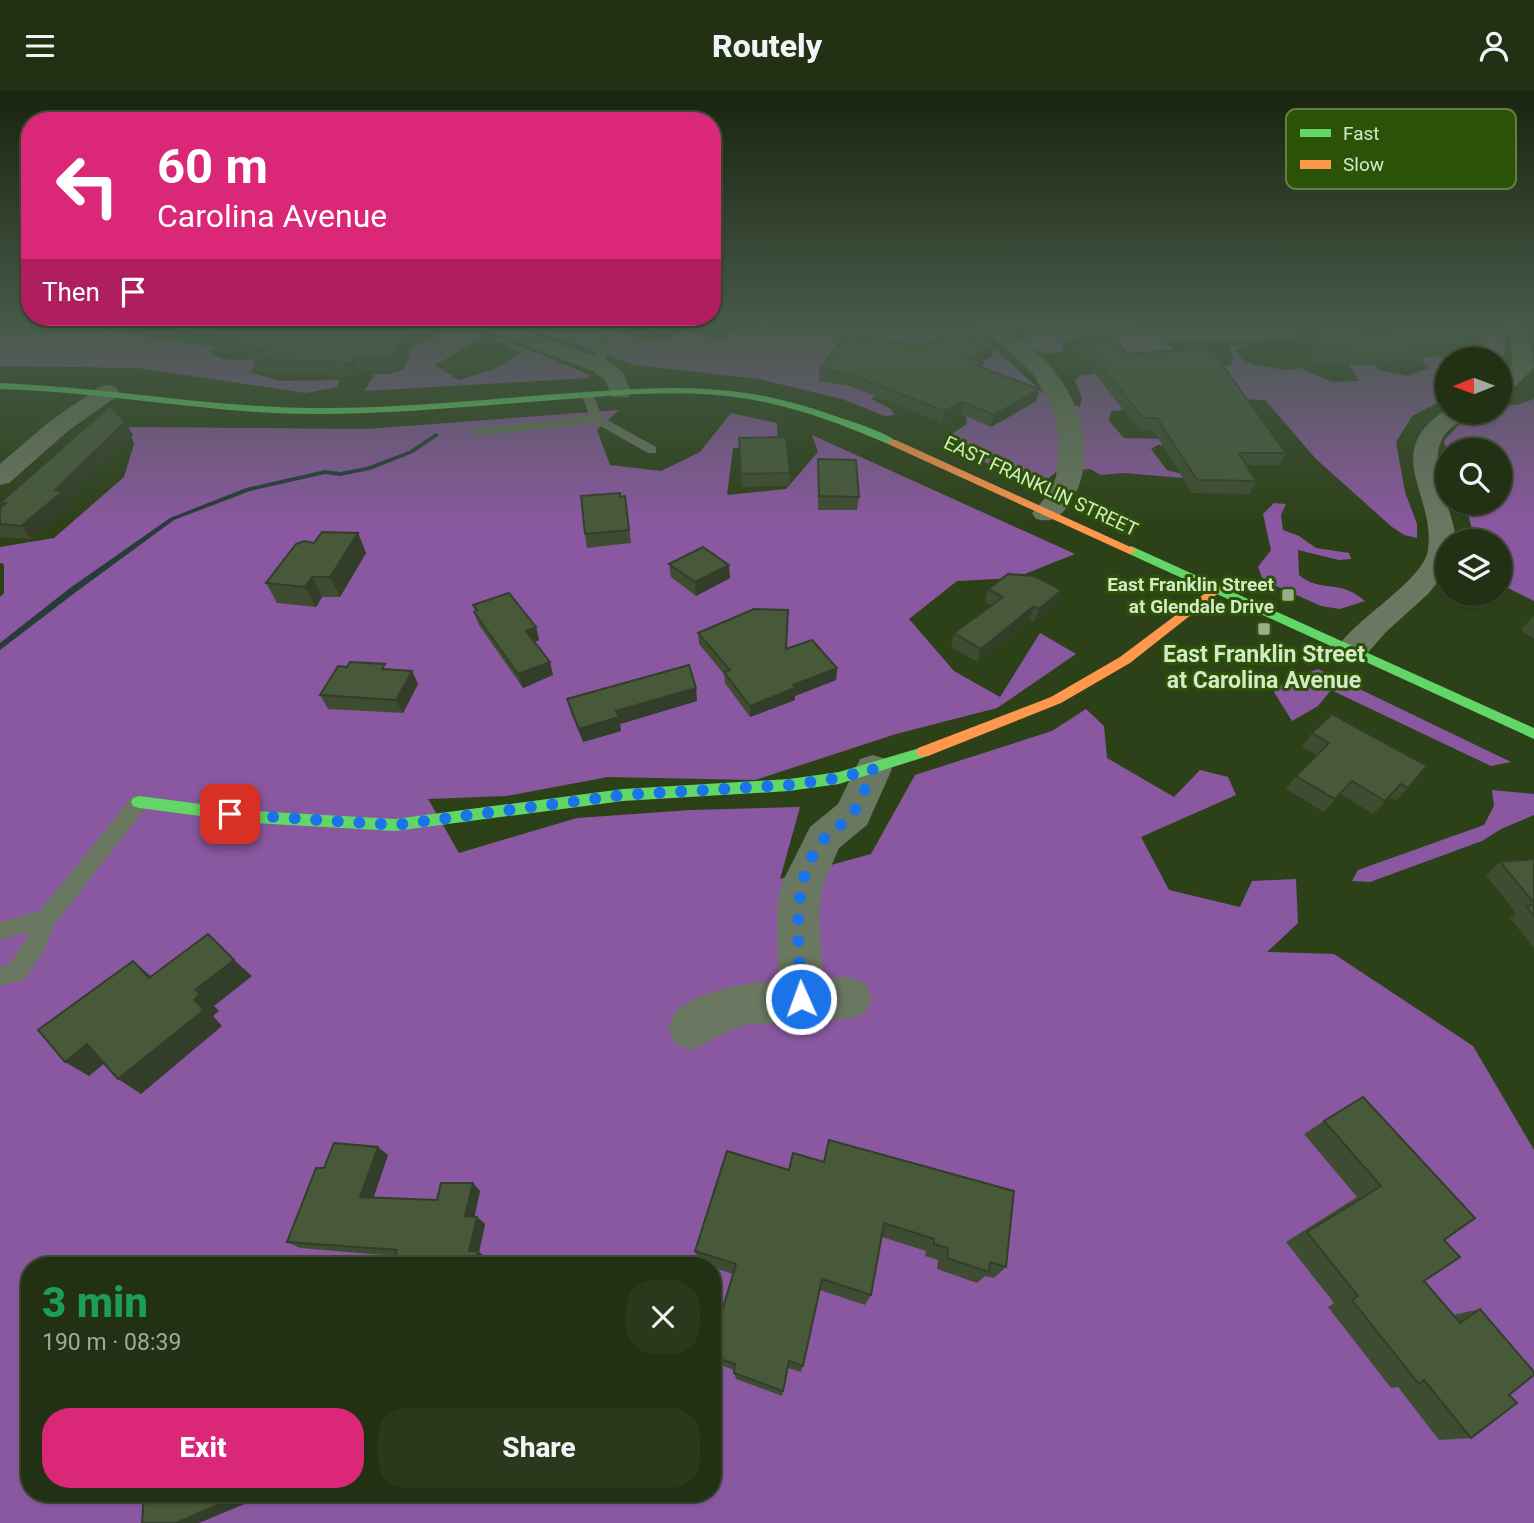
<!DOCTYPE html>
<html lang="en">
<head>
<meta charset="utf-8">
<style>
  body { margin:0; font-family:Roboto,sans-serif; background:#2a391c; color:#f1f3f6; height:100vh; display:flex; flex-direction:column; font-size:26px; white-space:nowrap }
  * { box-sizing:border-box; margin:0 }
  p { font-size:23px; color:#a2a9a0 }
  .icon { flex:none; width:38px; height:38px; fill:none; stroke:currentColor; stroke-width:2; stroke-linecap:round; stroke-linejoin:round }
  .map { position:relative; flex:1; overflow:hidden }
  .side { position:absolute; left:21px; top:1166px; width:700px; height:245px; display:flex; flex-direction:column; background:#223113; border-radius:28px; box-shadow:0 2px 5px #0004,0 0 0 2px #3f4c33 }
  .side>* { flex:none }
  .top-card { position:absolute; left:21px; top:21px; width:700px; height:214px; border-radius:28px; box-shadow:0 2px 5px #0004,0 0 0 2px #3f4c33; background:#db2777; color:#fff; overflow:hidden }
  .needle { width:46px; rotate:269deg }
  .buttons { position:absolute; left:1435px; top:256px; display:grid; gap:14px }
  .buttons a { display:grid; place-items:center; width:77px; height:77px; border-radius:50%; background:#223113; box-shadow:0 2px 5px #0004,0 0 0 2px #3f4c33; font-size:35px }
  .pin { position:absolute; display:grid; place-items:center; width:60px; height:60px; color:#fff; margin:-30px; border-radius:14px; box-shadow:0 4px 10px #0006 }
  .me { position:absolute; width:77px; margin:-38px; rotate:358deg; stroke-linejoin:round; filter:drop-shadow(0 0 5px #0008) }
  .turn { display:flex; align-items:center; gap:24px; height:147px; padding:0 21px; font-size:32px }
  .turn .icon { width:91px; height:91px; stroke-width:2.5 }
  .turn b { display:block; font-size:49px; line-height:60px }
  .then { display:flex; align-items:center; height:66px; padding:0 21px; background:#0003; gap:14px; font-size:26px }
  .round { display:grid; place-items:center; flex:none; width:74px; height:74px; border-radius:28px; background:#2a391c }
  .head { display:flex; align-items:center; justify-content:space-between; height:119px; padding:0 21px }
  h1 { font-size:42px; font-weight:800; line-height:52px; color:#1e9e55 }
  .action { display:flex; gap:14px; margin-top:auto; padding:14px 21px }
  .action a { flex:1; height:80px; border-radius:28px; background:#db2777; color:#fff; font-size:28px; font-weight:800; line-height:80px; text-align:center }
  .action a+a { background:#2a391c; color:#f1f3f6 }
  header { display:flex; justify-content:space-between; align-items:center; height:91px; padding:0 21px; background:#223113; font-size:32px; font-weight:800 }
  .map>svg:first-child { display:block }
  .forest { fill:#8a58a1; fill-rule:evenodd }
  .lines { fill:none; stroke-linecap:round; stroke-linejoin:round }
  .stream { fill:#253c38; fill-rule:evenodd }
  .lane { fill:#6a7761; fill-rule:evenodd }
  .street { fill:#6a7761; fill-rule:evenodd }
  .fast { fill:#63d668; fill-rule:evenodd }
  .slow { fill:#ff974d; fill-rule:evenodd }
  .wall { fill:#3e4d32 }
  .shaded-wall { fill:#323e29 }
  .building { fill:#48593a; stroke:#323e29; stroke-width:2 }
  .route { stroke:#1a73e8; stroke-width:12; stroke-dasharray:0 21.6 }
  .poi-dot { fill:#99af89; stroke:#2c5208; stroke-width:2.5 }
  .labels { text-anchor:middle; dominant-baseline:central; stroke-width:6; stroke-linejoin:round; paint-order:stroke }
  .far-street-label { font-size:19px; fill:#d3eac6; stroke:#2c5208 }
  .far-poi-label { font-size:19px; font-weight:bold; fill:#d3eac6; stroke:#2c5208; text-anchor:end }
  .poi-label { font-size:23px; font-weight:bold; fill:#d3eac6; stroke:#2c5208 }
  .key { fill:#2c5208; stroke:#5e8041; stroke-width:2 }
  .key-label { font-size:19px; fill:#d3eac6 }
</style>
</head>
<body>
<header><svg class="icon" aria-label="menu" viewBox="0 0 24 24"><path d="M4 6h16M4 12h16M4 18h16"/></svg>Routely<svg class="icon" aria-label="person" viewBox="0 0 24 24"><circle cx="12" cy="8" r="4"/><path d="M4 21q1-7 8-7t8 7"/></svg></header>
<div class="map">
<svg width="1534" height="1432" viewBox="0 0 1534 1432">
  <rect width="100%" height="100%" fill="#2d4119"/>
  <g class="forest">
    <polygon points="0,232 242,232 238,240 209,261 223,268 247,269 273,259 397,232 466,232 472,234 482,247 435,274 459,289 497,277 520,262 493,248 501,247 590,284 589,287 364,300 375,283 389,283 403,279 412,262 392,259 266,265 249,281 280,290 340,289 337,296 306,302 139,277 0,275"/>
    <path d="M513 232H940L979 243 1043 302 1080 316 1082 306 1075 290 1080 284 1104 282 1128 266C1105 248 1092 239 1063 251V260C1046 265 1030 261 1022 245 1061 234 1118 238 1157 248 1168 251 1175 261 1183 267 1195 276 1215 274 1230 275L1233 268 1229 255 1245 253 1236 260 1244 270 1259 275 1287 279 1301 277 1332 291 1359 290 1341 262 1368 269 1382 280 1407 285 1429 277 1420 267 1424 253 1447 269V307L1412 325 1396 351 1405 401 1417 433V447L1404 444 1392 436 1316 368 1265 309 1230 308 1111 320 1109 330 1124 347 1171 348 1184 355 1158 354 1151 358 1167 379 1206 389 1124 382 1101 384 1090 378 1056 381 1040 394 955 359 947 346 967 333 965 320 897 294 871 308 891 318 894 324 885 325 842 308 759 288 636 274Z"/>
    <polygon points="1448,232 1492,232 1505,248 1504,264 1500,268 1479,268 1479,261 1463,251"/>
    <path d="M1534 308V510L1500 493V450H1475L1465 411H1500V359L1447 360 1444 350C1463 329 1470 320 1500 320V315L1517 314Z"/>
    <path d="M619 319 597 339 610 374 661 380 700 361 731 322 777 332 778 354 733 357 727 404 786 398 818 361 812 344 1075 463 1015 487 957 490 909 528 954 580 1000 606 1040 542 1076 563 997 617 896 643 755 689 608 686 506 705 428 708 459 762 577 727 691 719 800 716 780 788 871 763 915 684 1052 640 1086 618 1104 635 1107 667 1174 706 1200 679 1228 686 1236 704 1141 746 1169 799 1240 816 1252 790 1296 788 1298 832 1267 861 1334 863 1473 955 1534 1059V1432H0V506L4 502V473L0 472V456L54 447 124 386 134 353 128 336 367 338ZM30 1174H712V1402H30Z"/>
    <path d="M1274 412 1286 413 1281 424 1283 439 1299 445 1316 457 1349 462 1351 468 1339 469 1298 459 1299 484C1322 503 1339 487 1365 510L1340 518 1321 515 1263 489 1258 476 1271 459 1263 423Z"/>
    <polygon points="1318,578 1511,671 1491,675 1331,599 1318,615 1292,630 1274,601 1286,590"/>
    <polygon points="1492,699 1534,703 1534,724 1501,738 1482,750 1370,791 1352,790 1358,779 1484,734 1494,715"/>
  </g>
  <g class="lines">
    <polygon class="stream" points="436,342 439,344 438,345 413,362 370,379 340,385 325,383 250,400 174,429 76,501 0,559 0,552 70,497 170,427 246,397 325,379 340,381 366,376 409,360"/>
    <g class="lane">
      <path d="M608 232H618C607 246 613 262 602 276H594L600 243Z"/>
      <polygon points="587,300 593,303 602,326 656,356 656,362 648,362 595,332 478,345 472,341 478,337 590,325 581,303"/>
      <polygon points="139,704 146,706 149,711 146,716 55,833 44,859 25,888 0,895 0,875 10,873 30,841 0,849 0,831 40,820 132,706"/>
    </g>
    <g class="street">
      <polygon points="474,232 503,232 609,270 623,281 631,301 628,306 612,306 605,289 593,280 477,236"/>
      <path d="M971 232H1118L1155 238 1350 236 1357 238 1360 242 1357 246 1350 248 1155 250 1080 238 1007 240C1033 256 1057 278 1071 306 1088 338 1091 384 1068 415 1059 427 1051 432 1036 428L1032 422 1048 404 1056 386 1059 351 1053 318 1033 283 1007 258Z"/>
      <path d="M1498 232H1519C1531 247 1532 257 1534 276L1508 303 1500 305V286L1512 274 1511 249Z"/>
      <polygon points="108,294 116,296 119,301 116,306 68,340 9,392 0,394 0,373 50,330 100,296"/>
      <path d="M1447 318V320H1472C1464 331 1450 334 1443 346 1426 376 1454 419 1456 450H1447V480L1428 503 1386 541 1365 565 1353 568 1341 565 1337 557C1356 527 1423 490 1428 459 1436 402 1379 362 1447 318Z"/>
      <path d="M873 664 886 668 892 678 867 734 839 757 823 794 819 819 823 887 849 886 865 892 872 907 865 922 849 928 746 934 730 939 692 959 675 953 669 937C670 933 672 926 675 922 693 900 751 891 778 890L777 819 781 794 810 736 838 713 860 668Z"/>
    </g>
    <g class="fast">
      <path d="M0 292C104 296 208 316 312 317 399 318 485 308 572 302 630 298 689 293 747 302 780 307 812 317 844 328 861 334 883 340 897 351L888 353C843 334 797 316 748 308 689 298 628 303 569 308 485 314 400 323 316 323 210 323 106 301 0 298Z"/>
      <polygon points="1131,455 1534,637 1534,648 1127,462 1125,459"/>
      <polygon points="923,656 930,661 928,665 839,693 789,700 623,710 395,740 254,732 139,717 133,715 131,711 133,707 139,705 254,720 395,728 623,698 789,688 839,681"/>
    </g>
    <g class="slow">
      <polygon points="888,349 896,349 1137,459 1131,463 1127,462 888,353"/>
      <polygon points="1216,494 1222,498 1220,501 1130,572 1061,612 928,665 918,665 916,661 918,657 1051,606 1120,566"/>
    </g>
  </g>
  <g class="wall">
    <polygon points="99,232 296,232 311,234 305,232 442,232 444,240 410,257 394,280 359,280 355,285 257,280 252,268 253,267 215,260 213,256 103,239"/>
    <polygon points="615,232 747,232 720,248 680,238 667,249 658,247 653,251 616,240"/>
    <polygon points="789,232 837,232 820,242"/>
    <polygon points="1186,232 1453,232 1482,253 1475,264 1425,266 1420,276 1311,273 1312,255 1292,251 1298,240 1388,238 1380,233 1203,235"/>
    <polygon points="1080,248 1127,263 1286,362 1280,374 1246,374 1256,390 1250,403 1192,402 1153,339 1139,339 1077,259"/>
    <polygon points="923,255 992,266 981,271 982,277 1039,298 1036,310 991,336 961,323 942,332 850,295 819,290 820,278"/>
    <polygon points="125,331 133,344 68,408 72,413 31,448 0,446 0,417 3,415 0,412"/>
    <polygon points="739,347 790,382 790,395 741,396"/>
    <polygon points="818,368 859,406 857,419 818,419"/>
    <polygon points="625,405 631,452 587,457 585,443 620,406"/>
    <polygon points="358,442 366,462 340,506 322,506 316,516 277,512 266,492 314,452"/>
    <polygon points="669,473 730,487 696,505 671,486"/>
    <polygon points="988,498 1062,499 1057,512 1034,531 1030,529 977,571 951,556 954,542 991,515 985,511"/>
    <polygon points="473,514 536,536 539,549 535,551 553,584 523,597 479,534 474,521 475,520"/>
    <polygon points="1533,525 1534,525 1534,548 1521,539"/>
    <polygon points="698,542 786,558 837,577 836,589 795,605 795,609 750,626 725,592 724,583 699,553"/>
    <polygon points="388,578 412,580 418,593 403,622 328,618 320,604"/>
    <polygon points="696,597 697,610 620,633 621,640 583,651 571,622 567,608"/>
    <polygon points="1312,642 1427,675 1396,710 1389,706 1373,723 1341,703 1324,721 1286,698 1296,685 1317,664 1302,656"/>
    <polygon points="1534,768 1534,857 1510,827 1516,822 1486,784 1500,771"/>
    <polygon points="1324,1030 1444,1149 1424,1190 1453,1224 1480,1218 1509,1304 1471,1347 1439,1349 1398,1296 1391,1297 1328,1216 1334,1212 1286,1151 1357,1106 1304,1043"/>
    <polygon points="727,1060 1006,1176 994,1187 985,1185 977,1192 937,1178 938,1169 925,1165 926,1160 882,1146 871,1204 865,1214 820,1199 801,1281 788,1277 782,1305 736,1288 734,1282 734,1279 717,1273 714,1266 718,1251 715,1244 733,1183 712,1176 712,1174 706,1174 699,1172 695,1160"/>
    <polygon points="388,1064 373,1107 437,1109 473,1092 480,1100 474,1126 477,1126 485,1133 479,1161 485,1166 395,1165 300,1157 287,1151 324,1077"/>
  </g>
  <g class="shaded-wall">
    <polygon points="433,232 442,232 444,240 410,257 394,280 390,269 406,246"/>
    <polygon points="672,232 680,232 680,238 667,249 666,237"/>
    <polygon points="728,232 747,232 720,248 720,237"/>
    <polygon points="820,232 837,232 820,242"/>
    <polygon points="656,236 658,247 653,251 652,240"/>
    <polygon points="994,255 992,266 967,278 969,267"/>
    <polygon points="355,268 359,280 355,285 350,273"/>
    <polygon points="1039,298 1036,310 991,336 994,324"/>
    <polygon points="963,311 961,323 942,332 944,320"/>
    <polygon points="125,331 133,344 68,408 72,413 31,448 21,435 55,399"/>
    <polygon points="358,442 366,462 340,506 330,486"/>
    <polygon points="729,474 730,487 696,505 695,491"/>
    <polygon points="312,486 322,506 316,516 305,496"/>
    <polygon points="1062,499 1057,512 1034,531 1039,518"/>
    <polygon points="1034,515 1030,529 977,571 981,558"/>
    <polygon points="536,536 539,549 529,553 526,540"/>
    <polygon points="550,571 553,584 523,597 518,583"/>
    <polygon points="837,577 836,589 795,605 795,609 750,626 750,615 793,594"/>
    <polygon points="412,580 418,593 403,622 396,609"/>
    <polygon points="696,597 697,610 620,633 621,640 583,651 579,638 616,620"/>
    <polygon points="1352,690 1341,703 1324,721 1335,708"/>
    <polygon points="234,869 252,885 214,915 219,920 213,925 222,935 141,1003 118,988 194,909 195,899"/>
    <polygon points="133,870 153,887 149,887"/>
    <polygon points="87,953 110,968 89,985 65,971"/>
    <polygon points="378,1056 388,1064 371,1114 360,1106"/>
    <polygon points="473,1092 480,1100 473,1132 465,1125"/>
    <polygon points="477,1126 485,1133 479,1161 485,1166 484,1174 474,1174 469,1160"/>
    <polygon points="234,1402 259,1402 259,1407 199,1432 176,1432"/>
  </g>
  <g class="building">
    <polygon points="124,232 295,232 317,235 318,232 433,232 406,246 390,269 355,268 350,273 252,268 265,258 209,248 214,245"/>
    <polygon points="625,232 672,232 666,237 656,236 652,240"/>
    <polygon points="701,232 728,232 720,237"/>
    <polygon points="1397,232 1453,232 1482,253 1416,255 1426,264 1317,261 1318,243 1298,240 1386,239 1395,236"/>
    <polygon points="957,240 994,255 969,267 983,272 978,275 1039,298 994,324 963,311 944,320 850,283 820,278 847,243 923,255"/>
    <polygon points="1113,246 1127,263 1210,257 1286,362 1239,362 1256,390 1197,389 1157,327 1143,327 1080,248"/>
    <polygon points="110,315 125,331 55,399 63,400 21,435 0,433 0,417 6,412 0,412"/>
    <polygon points="786,346 790,382 741,383 739,347"/>
    <polygon points="818,368 856,369 859,406 819,405"/>
    <polygon points="620,402 620,406 625,405 629,439 585,443 581,405"/>
    <polygon points="322,441 358,442 330,486 312,486 305,496 266,492 296,453 304,450 314,452"/>
    <polygon points="703,456 729,474 695,491 669,473"/>
    <polygon points="1008,483 1034,485 1062,499 1039,518 1034,515 981,558 954,542 1003,506 988,498"/>
    <polygon points="509,502 536,536 526,540 550,571 518,583 474,521 477,519 473,514"/>
    <polygon points="754,518 788,519 786,558 812,549 837,577 793,594 795,597 750,615 724,581 730,579 698,542"/>
    <polygon points="350,571 385,573 382,578 412,580 396,609 320,604 338,575 347,576"/>
    <polygon points="689,574 696,597 616,620 619,626 579,638 567,608"/>
    <polygon points="1332,623 1427,675 1408,697 1401,693 1385,710 1352,690 1335,708 1296,685 1329,652 1312,642"/>
    <polygon points="1534,768 1534,812 1500,771"/>
    <polygon points="1534,814 1534,825 1526,815"/>
    <polygon points="208,843 234,869 195,899 200,903 194,909 204,919 118,988 87,953 65,971 38,939 133,870 149,887"/>
    <polygon points="1363,1006 1475,1127 1444,1149 1460,1166 1424,1190 1460,1232 1480,1218 1534,1281 1534,1284 1509,1304 1517,1312 1471,1347 1424,1289 1419,1293 1352,1209 1358,1205 1307,1141 1381,1095 1324,1030"/>
    <polygon points="829,1049 1014,1100 1006,1176 990,1171 989,1181 947,1167 948,1157 934,1153 934,1148 884,1132 871,1204 822,1188 803,1275 789,1270 783,1300 734,1282 735,1273 714,1266 720,1244 715,1244 736,1173 695,1160 727,1060 789,1079 793,1062 824,1071"/>
    <polygon points="334,1052 378,1056 360,1106 437,1109 441,1092 473,1092 465,1125 477,1126 469,1160 478,1160 474,1174 392,1174 397,1159 287,1151 316,1077 324,1077"/>
    <polygon points="144,1402 234,1402 234,1407 176,1432 142,1432"/>
  </g>
  <linearGradient id="sky" x2="0" y2="1"><stop stop-color="#19240e"/><stop offset="0.54" stop-color="#465a49"/><stop offset="1" stop-color="#465a49" stop-opacity="0"/></linearGradient>
  <rect width="1534" height="432" fill="url(#sky)"/>
  <g class="lines">
    <path class="route" d="M230 723 395 734 623 704 789 694 839 687 873 678C867 692 862 709 853 722 846 732 833 738 825 747 787 790 800 856 801 908"/>
  </g>
  <g class="poi-dot">
    <rect x="1281" y="497" width="14" height="14" rx="3.5"/>
    <rect x="1257" y="531" width="14" height="14" rx="3.5"/>
  </g>
  <g class="labels">
    <g class="far-street-label">
      <text transform="translate(1041 395) rotate(25)">EAST FRANKLIN STREET</text>
    </g>
    <g class="far-poi-label">
      <text x="1274" y="493">East Franklin Street<tspan x="1274" dy="22">at Glendale Drive</tspan></text>
    </g>
    <g class="poi-label">
      <text x="1264" y="563">East Franklin Street<tspan x="1264" dy="26">at Carolina Avenue</tspan></text>
    </g>
  </g>
  <rect x="1286" y="18" width="230" height="80" rx="10" class="key"/>
  <rect x="1300" y="38" width="31" height="8" fill="#63d668"/>
  <rect x="1300" y="69" width="31" height="9" fill="#ff974d"/>
  <g class="key-label">
    <text x="1343" y="49">Fast</text>
    <text x="1343" y="80">Slow</text>
  </g>
</svg>
<div class="buttons">
<a><svg class="needle" viewBox="-14 -14 28 28"><path d="M0-13l5 13h-10z" fill="#e53935"/><path d="M0 13l5-13h-10z" fill="#a2a9a0"/></svg></a>
<a><svg class="icon" aria-label="search" viewBox="0 0 24 24"><circle cx="10" cy="10" r="6"/><path d="M15 15l6 6"/></svg></a>
<a><svg class="icon" aria-label="layers" viewBox="0 0 24 24"><path d="M12 4l9 5-9 5-9-5zM3 14l9 5 9-5"/></svg></a>
</div>
<div class="pin" style="left:230px;top:723px;background:#d93025"><svg class="icon" aria-label="arrive" viewBox="0 0 24 24"><path d="M6 21V4h12l-3 4 3 4H6"/></svg></div>
<svg class="me" style="left:801px;top:908px" viewBox="-20 -20 40 40"><circle r="17" fill="#1a73e8" stroke="#fff" stroke-width="3"/><path d="M0-11L8 9 0 5-8 9z" fill="#fff"/></svg>
<div class="top-card">
<div class="turn"><svg class="icon" aria-label="left" viewBox="0 0 24 24"><path d="M17 20v-9H6M10 6l-5 5 5 5"/></svg><div><b>60 m</b>Carolina Avenue</div></div>
<div class="then">Then<svg class="icon" aria-label="arrive" viewBox="0 0 24 24"><path d="M6 21V4h12l-3 4 3 4H6"/></svg></div>
</div>
<section class="side">
<div class="head"><div><h1>3 min</h1><p>190 m · 08:39</p></div><a class="round"><svg class="icon" aria-label="close" viewBox="0 0 24 24"><path d="M6 6l12 12M18 6L6 18"/></svg></a></div>
<div class="action"><a>Exit</a><a>Share</a></div>
</section>
</div>
</body>
</html>
